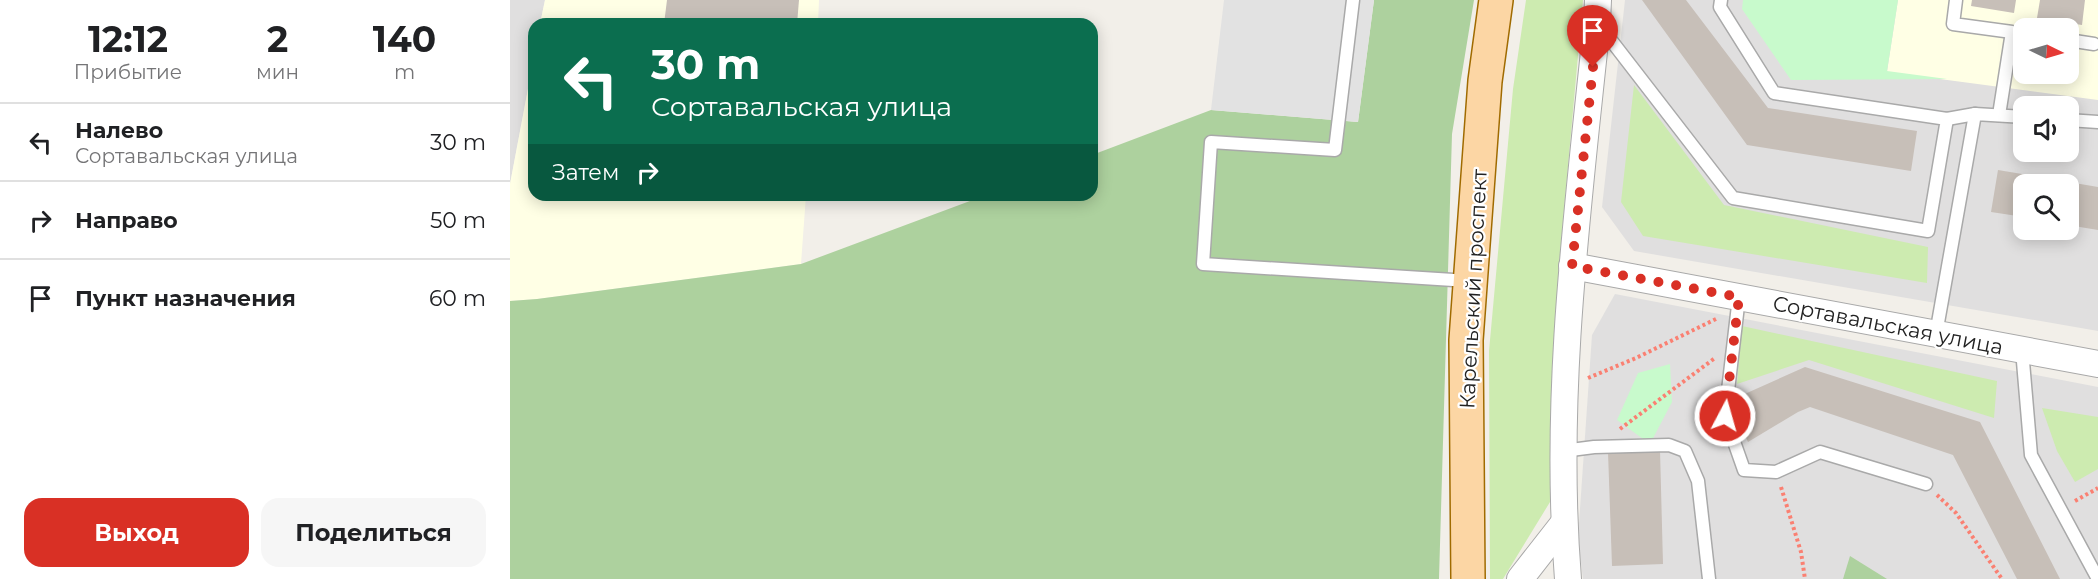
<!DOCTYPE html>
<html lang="ru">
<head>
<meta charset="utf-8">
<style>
  body { margin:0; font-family:Montserrat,sans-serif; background:#f6f6f6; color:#202124; height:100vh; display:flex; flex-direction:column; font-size:22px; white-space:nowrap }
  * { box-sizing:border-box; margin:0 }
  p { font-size:20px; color:#757577 }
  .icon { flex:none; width:33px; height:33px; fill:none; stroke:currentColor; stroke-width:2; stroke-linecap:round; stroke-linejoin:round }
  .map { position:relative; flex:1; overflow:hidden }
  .side { display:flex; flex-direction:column; background:#fff; width:510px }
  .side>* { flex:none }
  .banner { position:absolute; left:18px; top:18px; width:570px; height:183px; border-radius:18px; box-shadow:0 3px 15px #0003; background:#0b6e4f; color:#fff; overflow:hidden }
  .needle { width:39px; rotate:95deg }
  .controls { position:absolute; left:1503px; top:18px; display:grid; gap:12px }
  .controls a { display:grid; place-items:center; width:66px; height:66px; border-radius:12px; background:#fff; box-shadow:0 3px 15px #0003; font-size:30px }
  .pin { position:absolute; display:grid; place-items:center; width:51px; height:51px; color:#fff; margin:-62px -26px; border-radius:50% 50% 50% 0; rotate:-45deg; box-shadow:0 0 6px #0007 }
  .pin .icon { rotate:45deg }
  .me { position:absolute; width:66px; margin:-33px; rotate:6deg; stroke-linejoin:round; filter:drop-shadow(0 0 4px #0008) }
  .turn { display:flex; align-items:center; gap:21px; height:126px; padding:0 24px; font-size:27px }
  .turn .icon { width:78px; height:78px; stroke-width:2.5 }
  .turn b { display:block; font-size:42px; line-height:51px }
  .then { display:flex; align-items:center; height:57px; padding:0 24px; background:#0003; gap:12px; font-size:22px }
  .eta { display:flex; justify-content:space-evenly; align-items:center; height:102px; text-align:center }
  .eta b { font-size:36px; font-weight:700; line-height:42px }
  .button { display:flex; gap:12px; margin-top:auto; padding:12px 24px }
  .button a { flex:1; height:69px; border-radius:18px; background:#d93025; color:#fff; font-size:24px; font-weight:700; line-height:69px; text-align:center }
  .button a+a { background:#f6f6f6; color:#202124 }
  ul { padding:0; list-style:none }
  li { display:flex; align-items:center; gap:18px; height:78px; padding:0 24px; border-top:2px solid #e0e0e0 }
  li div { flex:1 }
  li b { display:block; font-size:22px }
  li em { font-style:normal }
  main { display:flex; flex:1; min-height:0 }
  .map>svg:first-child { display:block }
  .residential { fill:#e0dfdf; fill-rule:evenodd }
  .education { fill:#ffffe5; fill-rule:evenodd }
  .grass { fill:#cdebb0 }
  .forest { fill:#add19e }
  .park { fill:#c8facc }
  .parking { fill:#e2e2e2 }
  .building { fill:#c7bfb8 }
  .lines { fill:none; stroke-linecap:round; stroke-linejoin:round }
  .service-casing { stroke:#a9a9a9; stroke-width:15 }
  .minor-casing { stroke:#a9a9a9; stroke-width:28 }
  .primary-casing { stroke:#a06b00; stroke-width:36 }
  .path { stroke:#fa8072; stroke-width:4; stroke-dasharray:3 3; stroke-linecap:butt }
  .service { stroke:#fff; stroke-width:12 }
  .minor { stroke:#fff; stroke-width:26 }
  .primary { stroke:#fcd6a4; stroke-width:33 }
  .route { stroke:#d93025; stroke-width:10; stroke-dasharray:0 18 }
  .labels { text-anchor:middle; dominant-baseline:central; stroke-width:4.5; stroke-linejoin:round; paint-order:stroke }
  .street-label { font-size:21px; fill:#222; stroke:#fff }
</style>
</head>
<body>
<main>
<section class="side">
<div class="eta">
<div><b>12:12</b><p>Прибытие</p></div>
<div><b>2</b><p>мин</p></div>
<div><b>140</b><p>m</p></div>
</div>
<ul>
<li><svg class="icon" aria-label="left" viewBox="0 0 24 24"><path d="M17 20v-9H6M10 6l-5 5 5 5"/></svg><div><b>Налево</b><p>Сортавальская улица</p></div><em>30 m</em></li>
<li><svg class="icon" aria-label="right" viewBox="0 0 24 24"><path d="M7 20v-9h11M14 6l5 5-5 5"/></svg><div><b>Направо</b></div><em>50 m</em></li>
<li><svg class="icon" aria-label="arrive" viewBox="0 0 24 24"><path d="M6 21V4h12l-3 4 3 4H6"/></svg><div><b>Пункт назначения</b></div><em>60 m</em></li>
</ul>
<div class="button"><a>Выход</a><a>Поделиться</a></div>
</section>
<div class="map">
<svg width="1588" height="579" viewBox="0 0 1588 579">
  <rect width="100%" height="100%" fill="#f2efe9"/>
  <g class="residential">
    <polygon points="0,0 35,0 30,24 24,24 24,57 0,184"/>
    <path d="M1115 0H1588V331L1124 251 1092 207ZM1514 28H1558V74H1514ZM1514 106H1558V152H1514ZM1514 184H1558V230H1514Z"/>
    <polygon points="1105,294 1588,387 1588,579 1073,579 1068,538 1082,335"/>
  </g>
  <g class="education">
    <polygon points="35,0 309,0 308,24 30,24"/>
    <path d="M1388 0H1588V100L1377 72ZM1514 28H1558V74H1514Z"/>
    <polygon points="24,57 24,195 296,195 291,264 27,299 0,301 0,184"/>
  </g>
  <g class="grass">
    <polygon points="1016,0 1073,0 1048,277 1040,502 993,579 980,579 979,351 1003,89"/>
    <polygon points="1124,85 1214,205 1418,247 1417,283 1133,236 1111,202"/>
    <polygon points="1232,326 1487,381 1484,418 1299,360 1227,384"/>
    <polygon points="1532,408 1588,417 1588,469 1565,482 1547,451"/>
  </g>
  <g class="forest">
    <polygon points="864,0 964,0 942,134 929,579 0,579 0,301 27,299 291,264 476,195 582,195 582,155 701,110 848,122"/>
    <polygon points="1340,556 1377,579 1333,579"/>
  </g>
  <g class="park">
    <polygon points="1233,0 1388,0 1377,71 1437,79 1281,80 1232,9"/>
    <polygon points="1160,364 1162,402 1140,444 1107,420 1128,373"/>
  </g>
  <polygon class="parking" points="714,0 864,0 848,122 701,110"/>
  <g class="building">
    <polygon points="157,0 289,0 287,24 154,24"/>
    <polygon points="1132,0 1176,0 1258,108 1407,131 1401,171 1237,145"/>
    <polygon points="1462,0 1506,0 1504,13 1461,6"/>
    <polygon points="1530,0 1575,0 1572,25 1527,18"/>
    <polygon points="1488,170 1588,187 1588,230 1558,225 1558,184 1514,184 1514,217 1481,212"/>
    <polygon points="1295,367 1470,422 1550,579 1507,579 1443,455 1300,407 1288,412 1238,442 1219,401"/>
    <polygon points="1150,450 1153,564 1102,566 1098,452"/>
  </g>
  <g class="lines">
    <g class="service-casing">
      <g id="service">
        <polyline points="843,0 825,150 701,142 693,264 959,281"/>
        <polyline points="1446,0 1443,24 1502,32 1489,115"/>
        <polyline points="1090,26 1223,198 1418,231 1437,119 1264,93 1210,7 1211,0"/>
        <polyline points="1558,40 1584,44"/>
        <polyline points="1437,119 1465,114"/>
        <polyline points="1558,120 1588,122"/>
        <polyline points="1229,297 1215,416 1234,470 1266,472 1310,452 1416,484"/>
        <polyline points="1426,334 1465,114 1514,117"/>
        <polyline points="1512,350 1521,455 1588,579"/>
        <polyline points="1053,451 1084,447 1159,445 1175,451 1188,481 1199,579"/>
      </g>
    </g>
    <g class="minor-casing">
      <g id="minor">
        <polyline points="1062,266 1588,364"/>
        <polyline points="1010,579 1053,524"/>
        <path d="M1058 579C1043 394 1068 207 1087 23L1088 0"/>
      </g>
    </g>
    <g class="primary-casing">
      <polyline id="primary" points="958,579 956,340 975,81 986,0"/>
    </g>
    <g class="path">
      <polyline points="1078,378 1126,358 1208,318"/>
      <polyline points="1110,429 1205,358"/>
      <polyline points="1271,487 1291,552 1295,579"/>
      <polyline points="1427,495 1446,513 1492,579"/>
      <polyline points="1565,501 1588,488"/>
    </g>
    <use href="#service" class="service"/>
    <use href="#minor" class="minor"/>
    <use href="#primary" class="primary"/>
  </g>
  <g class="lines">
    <polyline class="route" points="1083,67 1062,266 1229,297 1215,416"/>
  </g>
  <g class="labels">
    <g class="street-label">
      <text transform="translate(963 289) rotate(-87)">Карельский проспект</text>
      <text transform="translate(1378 325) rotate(11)">Сортавальская улица</text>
    </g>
  </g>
</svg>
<div class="controls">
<a><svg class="needle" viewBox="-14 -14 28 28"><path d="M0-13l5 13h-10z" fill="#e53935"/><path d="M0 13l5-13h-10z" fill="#757577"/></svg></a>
<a><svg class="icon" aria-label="sound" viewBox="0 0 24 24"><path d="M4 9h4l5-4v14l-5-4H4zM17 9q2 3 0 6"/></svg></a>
<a><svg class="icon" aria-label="search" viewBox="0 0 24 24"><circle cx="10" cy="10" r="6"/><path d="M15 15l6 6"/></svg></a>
</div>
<div class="pin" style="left:1083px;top:67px;background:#d93025"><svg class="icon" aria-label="arrive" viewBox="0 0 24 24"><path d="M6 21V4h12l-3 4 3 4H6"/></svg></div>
<svg class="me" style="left:1215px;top:416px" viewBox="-20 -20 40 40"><circle r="17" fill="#d93025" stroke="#fff" stroke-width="3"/><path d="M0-11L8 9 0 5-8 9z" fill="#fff"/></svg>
<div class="banner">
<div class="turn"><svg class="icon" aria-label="left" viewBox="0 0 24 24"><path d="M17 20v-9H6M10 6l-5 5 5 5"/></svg><div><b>30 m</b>Сортавальская улица</div></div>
<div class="then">Затем<svg class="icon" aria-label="right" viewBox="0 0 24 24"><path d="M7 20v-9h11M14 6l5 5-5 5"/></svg></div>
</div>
</div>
</main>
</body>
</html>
